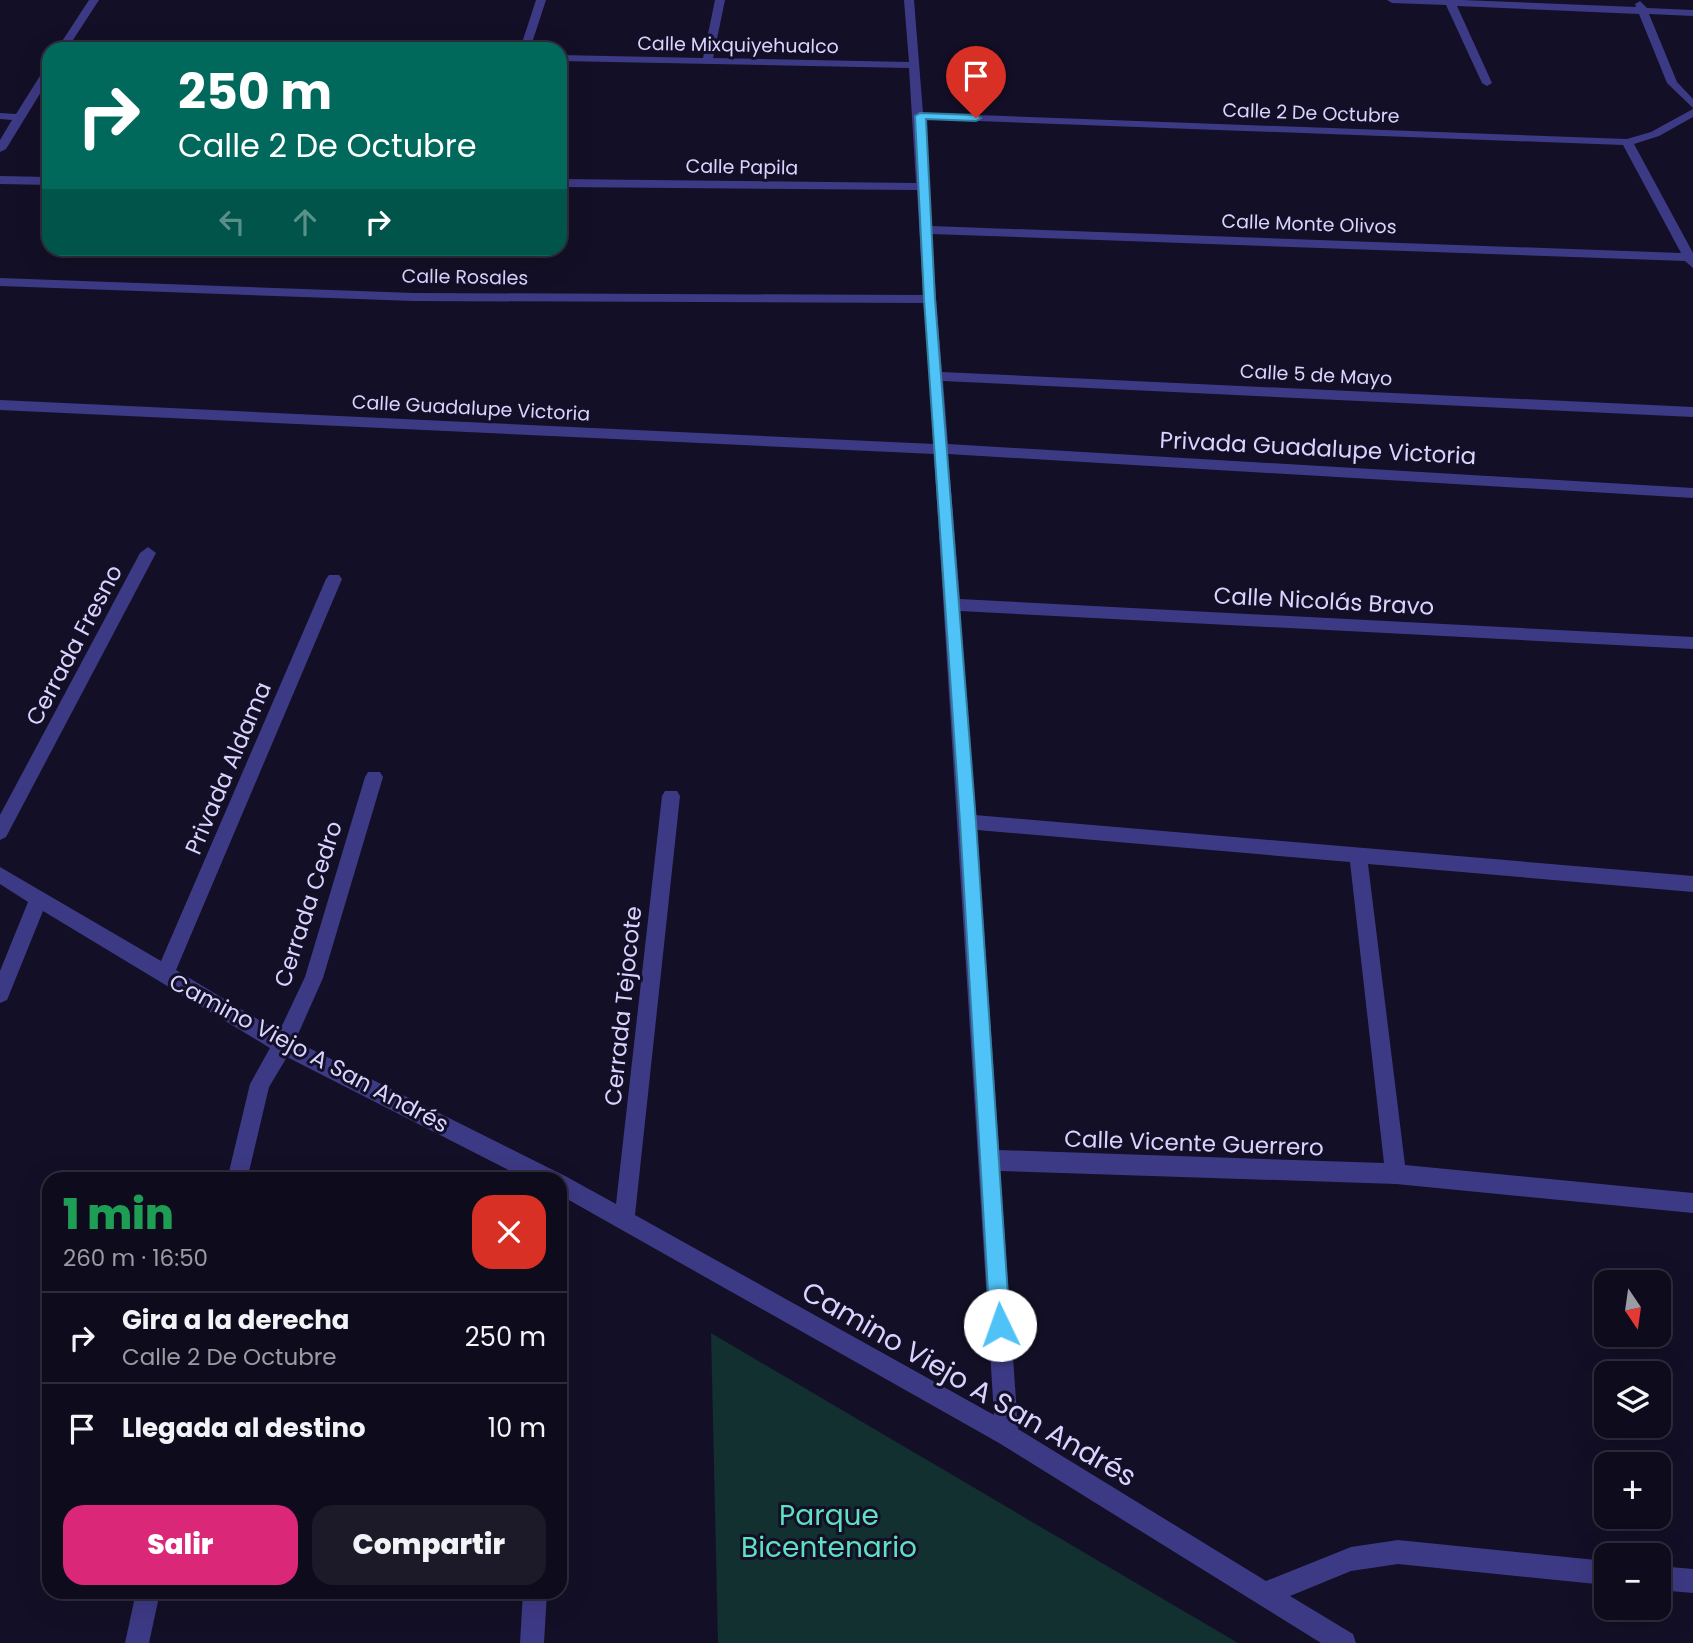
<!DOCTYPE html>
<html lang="es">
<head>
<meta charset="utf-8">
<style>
  body { margin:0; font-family:Poppins,sans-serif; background:#1c1929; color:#f1f3f6; height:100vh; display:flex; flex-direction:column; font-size:26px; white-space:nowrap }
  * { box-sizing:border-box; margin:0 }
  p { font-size:23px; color:#9b9ba3 }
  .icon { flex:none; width:38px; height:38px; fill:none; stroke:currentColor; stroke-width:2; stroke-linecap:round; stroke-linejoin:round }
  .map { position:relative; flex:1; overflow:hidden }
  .sheet { position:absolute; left:42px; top:1172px; width:525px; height:427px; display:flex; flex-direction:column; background:#0e0b1c; border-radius:21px; box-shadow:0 7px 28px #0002,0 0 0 2px #2e2b3b }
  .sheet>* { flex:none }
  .guide { position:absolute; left:42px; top:42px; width:525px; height:214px; border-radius:21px; box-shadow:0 7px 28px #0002,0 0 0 2px #2e2b3b; background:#00695c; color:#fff; overflow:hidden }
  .needle { width:46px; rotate:167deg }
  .controls { position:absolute; left:1594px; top:1270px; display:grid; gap:14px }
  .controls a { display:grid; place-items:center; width:77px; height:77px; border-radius:14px; background:#0e0b1c; box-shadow:0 7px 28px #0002,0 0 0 2px #2e2b3b; font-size:35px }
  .pin { position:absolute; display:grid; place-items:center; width:60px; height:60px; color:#fff; margin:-72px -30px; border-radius:50% 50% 50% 0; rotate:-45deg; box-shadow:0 0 7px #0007 }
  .pin .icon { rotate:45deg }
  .me { position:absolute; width:77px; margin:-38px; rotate:357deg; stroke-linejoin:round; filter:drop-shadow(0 0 5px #0008) }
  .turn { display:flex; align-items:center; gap:24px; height:147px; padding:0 21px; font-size:32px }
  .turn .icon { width:91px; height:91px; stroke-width:2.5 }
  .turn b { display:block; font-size:49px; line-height:60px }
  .lanes { display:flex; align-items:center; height:66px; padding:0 21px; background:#0003; justify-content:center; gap:35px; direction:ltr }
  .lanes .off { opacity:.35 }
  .round { display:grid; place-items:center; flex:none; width:74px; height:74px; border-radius:21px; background:#1c1929 }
  .head { display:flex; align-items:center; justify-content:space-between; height:119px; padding:0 21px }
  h1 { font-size:42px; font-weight:800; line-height:52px; color:#1e9e55 }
  .button { display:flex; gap:14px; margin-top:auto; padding:14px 21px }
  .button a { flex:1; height:80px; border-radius:21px; background:#db2777; color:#fff; font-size:28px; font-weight:800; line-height:80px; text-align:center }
  .button a+a { background:#1c1929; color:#f1f3f6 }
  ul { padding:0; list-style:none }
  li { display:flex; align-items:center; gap:21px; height:91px; padding:0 21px; border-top:2px solid #2e2b3b }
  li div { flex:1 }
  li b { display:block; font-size:26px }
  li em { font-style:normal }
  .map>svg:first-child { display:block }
  .green { fill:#12302f }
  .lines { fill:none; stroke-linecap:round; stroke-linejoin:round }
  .minor { fill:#3d3a85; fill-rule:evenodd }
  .route { fill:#4fc3f7; stroke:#337fa1; stroke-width:2 }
  .labels { text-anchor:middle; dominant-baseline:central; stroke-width:6; stroke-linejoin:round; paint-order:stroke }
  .far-street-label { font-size:19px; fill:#d9d4ff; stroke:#130f26 }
  .street-label { font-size:23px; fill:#d9d4ff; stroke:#130f26 }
  .near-street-label { font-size:28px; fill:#d9d4ff; stroke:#130f26 }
  .near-park-label { font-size:28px; fill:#5fe0c0; stroke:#130f26 }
</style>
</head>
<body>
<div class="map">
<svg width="1693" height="1643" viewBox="0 0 1693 1643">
  <rect width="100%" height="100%" fill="#130f26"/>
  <polygon class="green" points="711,1333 1238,1643 718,1643"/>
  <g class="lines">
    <g class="minor">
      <polygon points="89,0 99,0 69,46 87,46 92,49 57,49"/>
      <polygon points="536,0 546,0 530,49 520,49"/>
      <path d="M715 0H725L713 58 909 62 904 0H914L923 113 1627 139 1651 132 1693 109V117L1659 136 1634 144 1693 253V268L1685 261 931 234 942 372 1693 407V417L943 381 948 444 1693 488V498L948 454 960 599 1693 637V649L960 611 975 815 1693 876V892L1368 864 1405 1165 1693 1193V1213L1396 1184 1000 1171 1018 1429 1266 1581 1351 1547 1398 1540 1606 1561V1585L1398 1564 1351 1571 1290 1596 1353 1634 1356 1643H1321L999 1443 560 1195V1180H528L287 1057 269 1087 247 1180H227L250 1084 270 1048 43 911 7 1000 0 1003V971L28 902 0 884V867L161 961 326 579 329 575H339L342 579 176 970 279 1032 305 977 365 777 368 772H380L383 777 323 978 295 1041 567 1177 616 1204 662 796 665 791H677L680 796 635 1215 994 1415 934 454 0 410V400L934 444 924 303 414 301 0 286V278L414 293 923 295 917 190 560 187V179L916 183 909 68 560 61V55L703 58ZM924 119 1623 145 1681 253 931 226ZM977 830 1350 862 1384 1163 999 1150Z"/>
      <polygon points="1387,0 1462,0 1636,7 1635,4 1640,1 1647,8 1693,10 1693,16 1649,14 1677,82 1693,99 1693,108 1667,83 1639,14 1457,6 1492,83 1487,86 1482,83 1446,5 1392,3"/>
      <polygon points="49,67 49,79 6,149 0,152 0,140 12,120 0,119 0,113 16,114 45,68"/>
      <polygon points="0,176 49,177 49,185 0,184"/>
      <polygon points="148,547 156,553 6,837 0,840 0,815 140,553"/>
      <polygon points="1659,1566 1693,1569 1693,1593 1659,1590"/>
      <polygon points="136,1592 160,1592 149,1643 125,1643"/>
      <polygon points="523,1592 547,1592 544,1643 520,1643"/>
    </g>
  </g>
  <polygon class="route" points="920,113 976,115 981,118 976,121 926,119 935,299 976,822 1010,1325 1007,1332 1000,1335 993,1332 990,1325 960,822 924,299 915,116"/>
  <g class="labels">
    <g class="far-street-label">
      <text transform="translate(738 45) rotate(1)">Calle Mixquiyehualco</text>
      <text transform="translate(1311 113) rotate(2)">Calle 2 De Octubre</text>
      <text transform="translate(742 167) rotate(1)">Calle Papila</text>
      <text transform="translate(1309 224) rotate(2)">Calle Monte Olivos</text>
      <text transform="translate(465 277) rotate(1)">Calle Rosales</text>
      <text transform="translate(1316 375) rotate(3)">Calle 5 de Mayo</text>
      <text transform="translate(471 408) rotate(3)">Calle Guadalupe Victoria</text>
    </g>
    <g class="street-label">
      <text transform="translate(1318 448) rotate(3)">Privada Guadalupe Victoria</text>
      <text transform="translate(1324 601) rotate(3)">Calle Nicolás Bravo</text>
      <text transform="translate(74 645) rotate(-62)">Cerrada Fresno</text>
      <text transform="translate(228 768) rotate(-67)">Privada Aldama</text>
      <text transform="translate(308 904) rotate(-72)">Cerrada Cedro</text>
      <text transform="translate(623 1006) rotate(-84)">Cerrada Tejocote</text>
      <text transform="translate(309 1053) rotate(28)">Camino Viejo A San Andrés</text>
      <text transform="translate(1194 1143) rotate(2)">Calle Vicente Guerrero</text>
    </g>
    <g class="near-street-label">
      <text transform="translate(969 1384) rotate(30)">Camino Viejo A San Andrés</text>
    </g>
    <g class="near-park-label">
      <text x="829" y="1515">Parque<tspan x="829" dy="32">Bicentenario</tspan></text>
    </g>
  </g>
</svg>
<div class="controls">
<a><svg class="needle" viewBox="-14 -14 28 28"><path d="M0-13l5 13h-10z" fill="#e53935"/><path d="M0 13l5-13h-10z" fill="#9b9ba3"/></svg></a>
<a><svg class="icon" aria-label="layers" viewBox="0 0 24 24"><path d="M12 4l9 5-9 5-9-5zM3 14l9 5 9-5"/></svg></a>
<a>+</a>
<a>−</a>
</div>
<div class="pin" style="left:976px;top:118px;background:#d93025"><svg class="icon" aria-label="arrive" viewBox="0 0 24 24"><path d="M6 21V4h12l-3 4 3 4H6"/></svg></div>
<svg class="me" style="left:1000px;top:1325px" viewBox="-20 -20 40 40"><circle r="19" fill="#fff"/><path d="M0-13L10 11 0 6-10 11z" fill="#4fc3f7"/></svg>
<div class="guide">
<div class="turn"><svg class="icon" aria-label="right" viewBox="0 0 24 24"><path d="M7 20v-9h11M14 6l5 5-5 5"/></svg><div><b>250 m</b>Calle 2 De Octubre</div></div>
<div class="lanes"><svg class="icon off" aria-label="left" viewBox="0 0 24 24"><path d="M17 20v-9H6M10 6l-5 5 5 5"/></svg><svg class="icon off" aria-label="ahead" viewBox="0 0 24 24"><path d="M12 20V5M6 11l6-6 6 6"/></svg><svg class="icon" aria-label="right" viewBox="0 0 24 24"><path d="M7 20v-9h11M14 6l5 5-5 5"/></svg></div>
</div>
<section class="sheet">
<div class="head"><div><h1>1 min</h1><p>260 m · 16:50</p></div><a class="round" style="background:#d93025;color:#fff"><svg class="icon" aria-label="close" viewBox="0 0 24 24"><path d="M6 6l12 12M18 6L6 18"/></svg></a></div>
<ul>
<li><svg class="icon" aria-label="right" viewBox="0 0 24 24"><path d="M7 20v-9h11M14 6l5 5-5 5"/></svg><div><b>Gira a la derecha</b><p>Calle 2 De Octubre</p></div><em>250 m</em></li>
<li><svg class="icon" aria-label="arrive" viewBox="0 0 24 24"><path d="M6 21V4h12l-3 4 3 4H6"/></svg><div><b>Llegada al destino</b></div><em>10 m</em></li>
</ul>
<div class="button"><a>Salir</a><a>Compartir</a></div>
</section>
</div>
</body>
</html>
